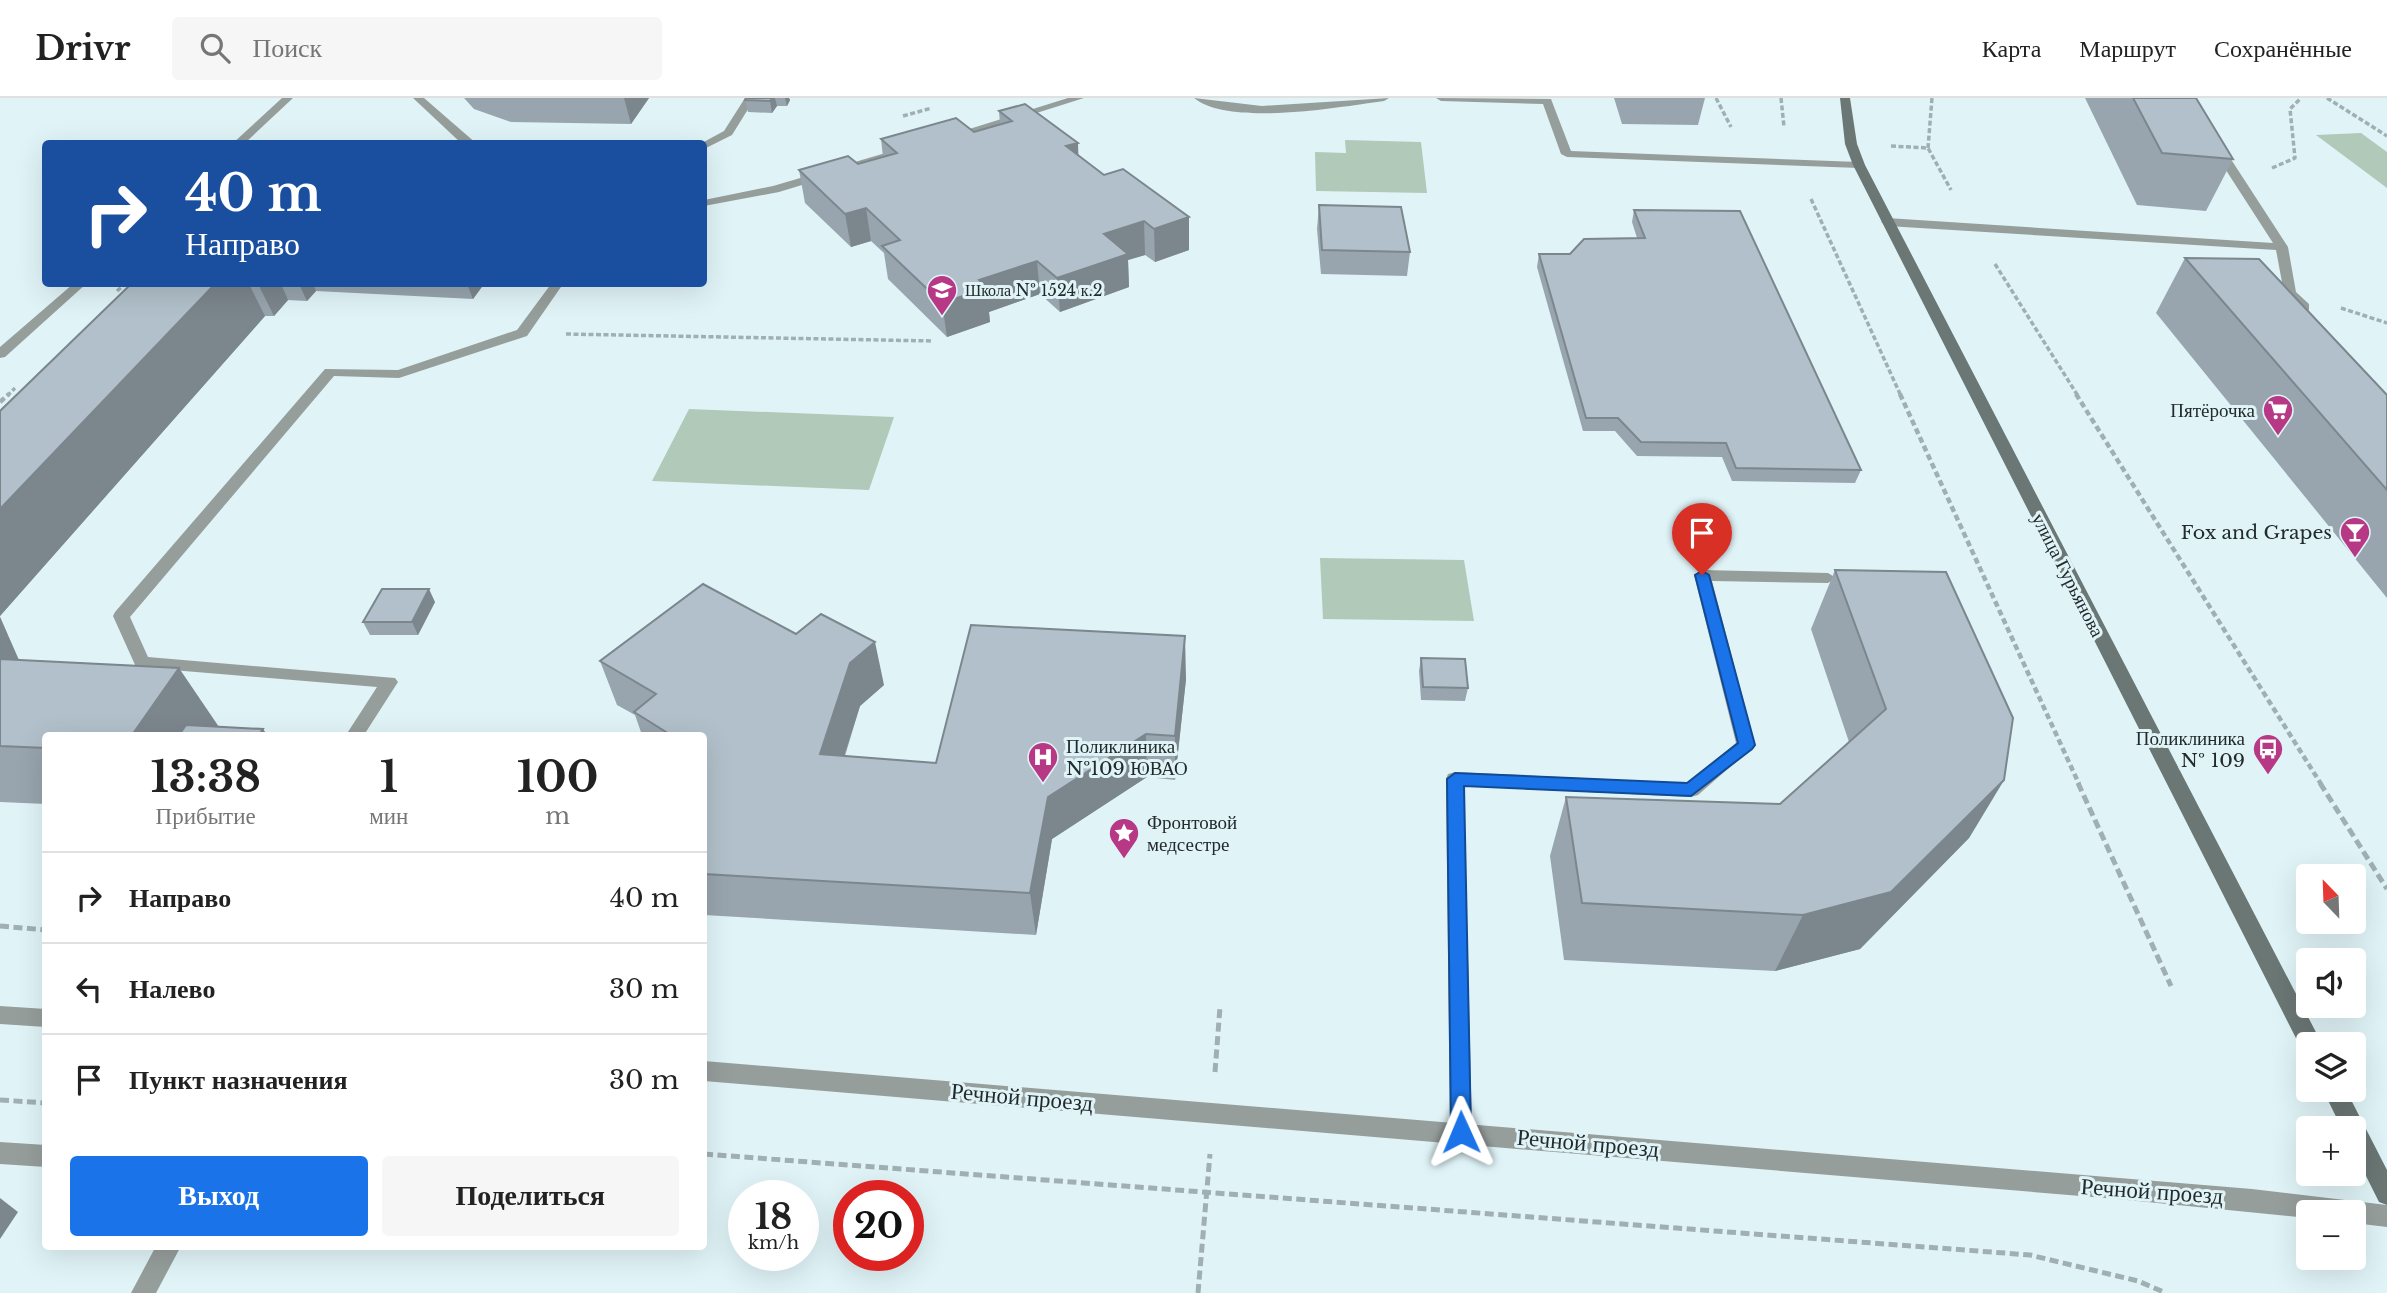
<!DOCTYPE html>
<html lang="ru">
<head>
<meta charset="utf-8">
<style>
  body { margin:0; font-family:"Libre Baskerville",serif; background:#f6f6f6; color:#222; height:100vh; display:flex; flex-direction:column; font-size:26px; white-space:nowrap }
  * { box-sizing:border-box; margin:0 }
  p { font-size:23px; color:#767676 }
  .icon { flex:none; width:38px; height:38px; fill:none; stroke:currentColor; stroke-width:2; stroke-linecap:round; stroke-linejoin:round }
  .map { position:relative; flex:1; overflow:hidden }
  .drawer { position:absolute; left:42px; top:634px; width:665px; height:518px; display:flex; flex-direction:column; background:#fff; border-radius:7px; box-shadow:0 7px 28px #0002 }
  .drawer>* { flex:none }
  .banner { position:absolute; left:42px; top:42px; width:665px; height:147px; border-radius:7px; box-shadow:0 7px 28px #0002; background:#1a4fa0; color:#fff; overflow:hidden }
  .needle { width:46px; rotate:337deg }
  .buttons { position:absolute; left:2296px; top:766px; display:grid; gap:14px }
  .buttons a { display:grid; place-items:center; width:70px; height:70px; border-radius:7px; background:#fff; box-shadow:0 7px 28px #0002; font-size:35px }
  .speed { position:absolute; left:728px; top:1082px; display:flex; gap:14px; font-size:35px; font-weight:700; text-align:center }
  .speed>* { display:grid; place-content:center; width:91px; height:91px; border-radius:50%; background:#fff; box-shadow:0 7px 28px #0002; line-height:1 }
  .speed small { font-size:18px; font-weight:400 }
  .speed .limit { border:10px solid #d22; background:#fff; color:#111 }
  .pin { position:absolute; display:grid; place-items:center; width:60px; height:60px; color:#fff; margin:-72px -30px; border-radius:50% 50% 50% 0; rotate:-45deg; box-shadow:0 0 7px #0007 }
  .pin .icon { rotate:45deg }
  .me { position:absolute; width:77px; margin:-38px; rotate:359deg; stroke-linejoin:round; filter:drop-shadow(0 0 5px #0008) }
  .turn { display:flex; align-items:center; gap:24px; height:147px; padding:0 28px; font-size:32px }
  .turn .icon { width:91px; height:91px; stroke-width:2.5 }
  .turn b { display:block; font-size:49px; line-height:60px }
  .eta { display:flex; justify-content:space-evenly; align-items:center; height:119px; text-align:center }
  .eta b { font-size:42px; font-weight:700; line-height:49px }
  .primary-button { display:flex; gap:14px; margin-top:auto; padding:14px 28px }
  .primary-button a { flex:1; height:80px; border-radius:7px; background:#1a73e8; color:#fff; font-size:28px; font-weight:700; line-height:80px; text-align:center }
  .primary-button a+a { background:#f6f6f6; color:#222 }
  ul { padding:0; list-style:none }
  li { display:flex; align-items:center; gap:21px; height:91px; padding:0 28px; border-top:2px solid #e0e0e0 }
  li div { flex:1 }
  li b { display:block; font-size:26px }
  li em { font-style:normal }
  header { display:flex; align-items:center; gap:42px; box-sizing:border-box; height:98px; padding:0 35px; background:#fff; border-bottom:2px solid #e0e0e0 }
  header strong { font-size:33px }
  nav { display:flex; gap:38px; margin-inline-start:auto; font-size:24px }
  .search { width:490px; height:63px; background:#f6f6f6; display:flex; align-items:center; gap:18px; box-sizing:border-box; padding:0 24px; border-radius:7px; color:#767676; font-size:26px }
  .map>svg:first-child { display:block }
  .green { fill:#b0c9b9 }
  .lines { fill:none; stroke-linecap:round; stroke-linejoin:round }
  .path-far2 { stroke:#a0afb2; stroke-width:3.5; stroke-dasharray:5 2.5; stroke-linecap:butt }
  .path-far1 { stroke:#a0afb2; stroke-width:4.5; stroke-dasharray:6 3.5; stroke-linecap:butt }
  .path { stroke:#a0afb2; stroke-width:5; stroke-dasharray:9 4.5; stroke-linecap:butt }
  .service { fill:#969e9c; fill-rule:evenodd }
  .minor { fill:#969e9c; fill-rule:evenodd }
  .secondary { fill:#6b7775; fill-rule:evenodd }
  .wall { fill:#98a5ae }
  .shaded-wall { fill:#7c868d }
  .building { fill:#b1c0ca; stroke:#7c868d; stroke-width:2 }
  .route { fill:#1a73e8; stroke:#114b97; stroke-width:2 }
  .labels { text-anchor:middle; dominant-baseline:central; stroke-width:6; stroke-linejoin:round; paint-order:stroke }
  .far-poi-label { font-size:16px; fill:#232a2c; stroke:#e0f4f8; text-anchor:start }
  .poi-label { font-size:19px; fill:#232a2c; stroke:#e0f4f8; text-anchor:end }
  .street-label { font-size:19px; fill:#232a2c; stroke:#e0f4f8 }
  .near-street-label { font-size:23px; fill:#232a2c; stroke:#e0f4f8 }
</style>
</head>
<body>
<header>
<strong>Drivr</strong>
<div class="search"><svg class="icon" aria-label="search" viewBox="0 0 24 24"><circle cx="10" cy="10" r="6"/><path d="M15 15l6 6"/></svg>Поиск</div>
<nav><a>Карта</a><a>Маршрут</a><a>Сохранённые</a></nav>
</header>
<div class="map">
<svg width="2387" height="1195" viewBox="0 0 2387 1195">
  <rect width="100%" height="100%" fill="#e0f4f8"/>
  <g class="green">
    <polygon points="2361,35 2387,54 2387,90 2316,37"/>
    <polygon points="1345,42 1421,44 1427,95 1316,93 1315,54 1346,55"/>
    <polygon points="689,311 894,319 869,392 652,383"/>
    <polygon points="1320,460 1464,462 1474,523 1323,521"/>
  </g>
  <g class="lines">
    <g class="path-far2">
      <polyline points="1716,0 1731,29"/>
      <polyline points="1781,0 1784,29"/>
      <polyline points="2327,0 2387,38"/>
      <polyline points="903,18 932,10"/>
      <polyline points="1891,48 1928,50 1951,92"/>
      <polyline points="1928,50 1932,0"/>
      <polyline points="2272,70 2295,60 2290,11 2301,0"/>
      <polyline points="1811,101 1901,298"/>
      <polyline points="1995,166 2078,298"/>
      <polyline points="117,193 125,186"/>
      <polyline points="2341,210 2387,225"/>
      <polyline points="566,236 933,243"/>
      <polyline points="7,298 15,290"/>
    </g>
    <g class="path-far1">
      <polyline points="1900,296 2079,686"/>
      <polyline points="2076,296 2321,686"/>
      <polyline points="0,304 9,296"/>
    </g>
    <g class="path">
      <polyline points="2078,685 2171,888"/>
      <polyline points="2320,685 2387,791"/>
      <polyline points="0,828 46,832"/>
      <polyline points="1215,974 1220,909"/>
      <polyline points="0,1002 46,1005"/>
      <polyline points="704,1056 2030,1157 2138,1183 2166,1195"/>
      <polyline points="1198,1195 1210,1056"/>
    </g>
    <g class="service">
      <polygon points="413,0 424,0 477,46 461,45"/>
      <polygon points="745,0 755,0 732,37 704,51 704,46 700,46 724,33"/>
      <polygon points="1068,0 1084,0 954,41 944,39"/>
      <path d="M1194 0 1262 8 1389 0 1384 3C1339 9 1230 29 1194 0Z"/>
      <polygon points="1436,0 1551,1 1571,53 1859,64 1865,67 1859,70 1567,59 1561,56 1543,6 1441,3"/>
      <polygon points="2217,46 2223,49 2288,149 2296,194 2309,206 2309,212 2299,212 2284,195 2276,152 1887,128 1881,124 1887,120 2273,145 2211,49"/>
      <polygon points="906,49 912,52 910,54 779,94 704,108 704,102 773,88"/>
      <polygon points="551,186 563,186 527,238 399,280 334,278 130,519 148,559 395,580 398,584 364,637 346,637 377,589 136,569 113,518 115,514 325,271 398,272 517,232"/>
      <polygon points="1702,472 1828,475 1836,480 1828,485 1712,483 1755,647 1698,697 1691,699 1464,688 1472,1034 1469,1041 1461,1044 1453,1041 1450,1034 1446,681 1448,676 1455,674 1687,685 1736,645 1694,477"/>
      <polygon points="0,1044 46,1047 46,1069 0,1066"/>
      <polygon points="156,1148 181,1148 156,1195 131,1195"/>
    </g>
    <g class="minor">
      <polygon points="282,0 293,0 244,46 232,46"/>
      <polygon points="73,186 86,186 5,259 0,260 0,249"/>
      <polygon points="0,908 46,911 46,929 0,926"/>
      <polygon points="704,963 2252,1091 2387,1107 2387,1129 2354,1125 2354,1115 2308,1115 2308,1120 2117,1101 704,983"/>
    </g>
    <g class="secondary">
      <polygon points="1840,0 1850,0 1857,46 1865,67 2319,940 2322,947 2308,947 2308,955 2303,954 1853,67 1845,46"/>
      <polygon points="2323,992 2346,992 2387,1072 2387,1107 2379,1104 2354,1054 2354,1031 2342,1031"/>
    </g>
  </g>
  <g class="wall">
    <polygon points="464,0 649,0 631,26 511,24 474,11"/>
    <polygon points="746,0 789,0 790,2 787,8 777,8 772,15 748,14 745,2"/>
    <polygon points="1614,0 1705,0 1698,27 1622,26"/>
    <polygon points="2085,0 2196,0 2233,61 2206,113 2137,107"/>
    <polygon points="999,13 1078,58 1104,77 1189,119 1189,152 1155,164 1145,157 1128,162 1129,189 1060,214 1040,196 989,214 990,224 947,239 888,181 884,155 871,143 851,149 805,105 799,72 858,66 883,59 881,41 974,34 1000,26"/>
    <polygon points="1319,107 1410,154 1407,178 1321,176 1317,131"/>
    <polygon points="1634,112 1861,372 1855,385 1732,383 1722,359 1637,358 1615,333 1583,333 1537,169 1539,156 1570,156 1637,140 1632,124"/>
    <polygon points="2185,160 2387,297 2387,500 2156,215"/>
    <polygon points="131,186 484,186 473,201 316,193 307,203 288,202 274,218 265,218 0,518 0,313"/>
    <polygon points="1835,472 2004,682 1969,740 1860,851 1775,873 1564,862 1550,758 1566,699 1780,706 1849,644 1811,531"/>
    <polygon points="435,504 418,537 370,537 363,524"/>
    <polygon points="0,519 19,562 219,629 263,631 267,637 46,637 46,706 0,704"/>
    <polygon points="1421,560 1468,590 1465,603 1421,602 1419,573"/>
    <polygon points="600,563 884,587 860,608 845,658 936,665 1186,581 1175,682 1147,679 1052,741 1036,837 704,817 704,637 642,637 635,617 617,607"/>
  </g>
  <g class="shaded-wall">
    <polygon points="624,0 649,0 631,26"/>
    <polygon points="772,0 775,0 777,8 772,15 770,3"/>
    <polygon points="785,0 789,0 790,2 787,8"/>
    <polygon points="1078,45 1079,77 1066,48"/>
    <polygon points="866,110 871,143 851,149 845,116"/>
    <polygon points="1189,119 1189,152 1155,164 1154,131"/>
    <polygon points="1144,123 1145,157 1128,162 1129,189 1060,214 1057,180 1104,136"/>
    <polygon points="1037,163 1040,196 989,214 990,224 947,239 942,205 979,182"/>
    <polygon points="215,186 249,186 265,218 0,518 0,411"/>
    <polygon points="258,186 281,186 288,202 274,218"/>
    <polygon points="299,186 313,186 316,193 307,203"/>
    <polygon points="467,186 484,186 473,201"/>
    <polygon points="429,491 435,504 418,537 412,524"/>
    <polygon points="0,519 44,620 0,565"/>
    <polygon points="1185,538 1186,581 1175,682 1175,638"/>
    <polygon points="875,544 884,587 860,608 831,699 820,656 850,565"/>
    <polygon points="179,570 219,629 214,637 132,637"/>
    <polygon points="263,631 267,637 259,637"/>
    <polygon points="1146,636 1147,679 1052,741 1036,837 1030,795 1048,699"/>
    <polygon points="2004,682 1969,740 1860,851 1775,873 1803,817"/>
    <polygon points="0,1100 18,1114 0,1141"/>
  </g>
  <g class="building">
    <polygon points="746,0 772,0 770,3 745,2"/>
    <polygon points="2133,0 2196,0 2233,61 2162,55"/>
    <polygon points="1025,6 1078,45 1066,48 1104,77 1123,71 1189,119 1154,131 1144,123 1104,136 1128,156 1057,180 1037,163 979,182 987,190 942,205 882,148 900,142 866,110 845,116 799,72 848,58 858,66 897,55 881,41 956,20 974,34 1012,23 999,13"/>
    <polygon points="1319,107 1401,109 1410,154 1322,152"/>
    <polygon points="1634,112 1740,113 1861,372 1736,370 1726,345 1641,344 1618,320 1586,320 1539,156 1570,156 1584,141 1645,140"/>
    <polygon points="2185,160 2259,161 2387,297 2387,392"/>
    <polygon points="131,186 215,186 0,411 0,313"/>
    <polygon points="1835,472 1946,474 2013,620 2004,682 1891,794 1803,817 1582,805 1566,699 1780,706 1886,611"/>
    <polygon points="703,486 796,536 821,516 875,544 850,565 820,656 936,665 971,527 1185,538 1175,638 1146,636 1048,699 1030,795 704,776 704,637 671,637 634,614 656,596 600,563"/>
    <polygon points="382,491 429,491 412,524 363,524"/>
    <polygon points="1421,560 1465,561 1468,590 1423,589"/>
    <polygon points="0,561 179,570 132,637 46,637 46,650 0,648"/>
    <polygon points="186,627 263,631 259,637 179,637"/>
  </g>
  <polygon class="route" points="1702,473 1709,477 1755,647 1752,651 1691,698 1464,688 1471,1034 1468,1040 1461,1043 1454,1040 1451,1034 1447,681 1455,675 1687,685 1738,645 1695,477"/>
  <defs>
    <g id="school-pin" transform="scale(1.575)"><path d="M0 17L-7.5 6A9.5 9.5 0 1 1 7.5 6Z" fill="#b73885" stroke="#e0f4f8"/><path d="M0-5L7-2L0 1L-7-2ZM-4 1L0 2.5L4 1V4Q0 6-4 4Z" fill="#fff"/></g>
    <g id="supermarket-pin" transform="scale(1.575)"><path d="M0 17L-7.5 6A9.5 9.5 0 1 1 7.5 6Z" fill="#b73885" stroke="#e0f4f8"/><path d="M-6-5.5h2.5l.6 2H6L4.5 2H-2.5L-4.4-4H-6ZM-1.5 3.2a1.3 1.3 0 1 0 .1 0ZM3 3.2a1.3 1.3 0 1 0 .1 0Z" fill="#fff"/></g>
    <g id="bar-pin" transform="scale(1.575)"><path d="M0 17L-7.5 6A9.5 9.5 0 1 1 7.5 6Z" fill="#b73885" stroke="#e0f4f8"/><path d="M-6-5H6L.8 .8V4.5H3.5V6h-7V4.5H-.8V.8Z" fill="#fff"/></g>
    <g id="bus-pin" transform="scale(1.575)"><path d="M0 17L-7.5 6A9.5 9.5 0 1 1 7.5 6Z" fill="#b73885" stroke="#e0f4f8"/><path d="M-5-6H5V4H4V6H2V4H-2V6H-4V4H-5ZM-3.5-4V0h7V-4ZM-3.5 1.2v1.5H-2V1.2ZM2 1.2v1.5H3.5V1.2Z" fill="#fff"/></g>
    <g id="hospital-pin" transform="scale(1.575)"><path d="M0 17L-7.5 6A9.5 9.5 0 1 1 7.5 6Z" fill="#b73885" stroke="#e0f4f8"/><path d="M-5-5h3v3.5h4V-5h3V5h-3V1.5h-4V5h-3Z" fill="#fff"/></g>
    <g id="sight-pin" transform="scale(1.575)"><path d="M0 17L-7.5 6A9.5 9.5 0 1 1 7.5 6Z" fill="#b73885" stroke="#e0f4f8"/><path d="M0-6L1.8-2.2L6-1.7L2.9 1.2L3.7 5.4L0 3.3L-3.7 5.4L-2.9 1.2L-6-1.7L-1.8-2.2Z" fill="#fff"/></g>
  </defs>
  <g fill-rule="evenodd">
    <use href="#school-pin" x="942" y="192"/>
    <use href="#supermarket-pin" x="2278" y="312"/>
    <use href="#bar-pin" x="2355" y="434"/>
    <use href="#bus-pin" x="2268" y="651"/>
    <use href="#hospital-pin" x="1043" y="659"/>
    <use href="#sight-pin" x="1124" y="735"/>
  </g>
  <g class="labels">
    <g class="far-poi-label">
      <text x="965" y="192">Школа № 1524 к.2</text>
    </g>
    <g class="poi-label">
      <text x="2255" y="312">Пятёрочка</text>
      <text x="2332" y="434">Fox and Grapes</text>
      <text x="2245" y="640">Поликлиника<tspan x="2245" dy="22">№ 109</tspan></text>
      <text x="1066" y="648" text-anchor="start">Поликлиника<tspan x="1066" dy="22">№109 ЮВАО</tspan></text>
      <text x="1147" y="724" text-anchor="start">Фронтовой<tspan x="1147" dy="22">медсестре</tspan></text>
    </g>
    <g class="street-label">
      <text transform="translate(2068 477) rotate(63)">улица Гурьянова</text>
    </g>
    <g class="near-street-label">
      <text transform="translate(1022 999) rotate(5)">Речной проезд</text>
      <text transform="translate(1588 1045) rotate(5)">Речной проезд</text>
      <text transform="translate(2152 1093) rotate(4)">Речной проезд</text>
    </g>
  </g>
</svg>
<div class="buttons">
<a><svg class="needle" viewBox="-14 -14 28 28"><path d="M0-13l5 13h-10z" fill="#e53935"/><path d="M0 13l5-13h-10z" fill="#767676"/></svg></a>
<a><svg class="icon" aria-label="sound" viewBox="0 0 24 24"><path d="M4 9h4l5-4v14l-5-4H4zM17 9q2 3 0 6"/></svg></a>
<a><svg class="icon" aria-label="layers" viewBox="0 0 24 24"><path d="M12 4l9 5-9 5-9-5zM3 14l9 5 9-5"/></svg></a>
<a>+</a>
<a>−</a>
</div>
<div class="speed"><div>18<small>km/h</small></div><div class="limit">20</div></div>
<div class="pin" style="left:1702px;top:477px;background:#d93025"><svg class="icon" aria-label="arrive" viewBox="0 0 24 24"><path d="M6 21V4h12l-3 4 3 4H6"/></svg></div>
<svg class="me" style="left:1461px;top:1034px" viewBox="-20 -20 40 40"><path d="M0-17L14 15 0 8-14 15z" fill="#1a73e8" stroke="#fff" stroke-width="4"/></svg>
<div class="banner">
<div class="turn"><svg class="icon" aria-label="right" viewBox="0 0 24 24"><path d="M7 20v-9h11M14 6l5 5-5 5"/></svg><div><b>40 m</b>Направо</div></div>
</div>
<section class="drawer">
<div class="eta">
<div><b>13:38</b><p>Прибытие</p></div>
<div><b>1</b><p>мин</p></div>
<div><b>100</b><p>m</p></div>
</div>
<ul>
<li><svg class="icon" aria-label="right" viewBox="0 0 24 24"><path d="M7 20v-9h11M14 6l5 5-5 5"/></svg><div><b>Направо</b></div><em>40 m</em></li>
<li><svg class="icon" aria-label="left" viewBox="0 0 24 24"><path d="M17 20v-9H6M10 6l-5 5 5 5"/></svg><div><b>Налево</b></div><em>30 m</em></li>
<li><svg class="icon" aria-label="arrive" viewBox="0 0 24 24"><path d="M6 21V4h12l-3 4 3 4H6"/></svg><div><b>Пункт назначения</b></div><em>30 m</em></li>
</ul>
<div class="primary-button"><a>Выход</a><a>Поделиться</a></div>
</section>
</div>
</body>
</html>
